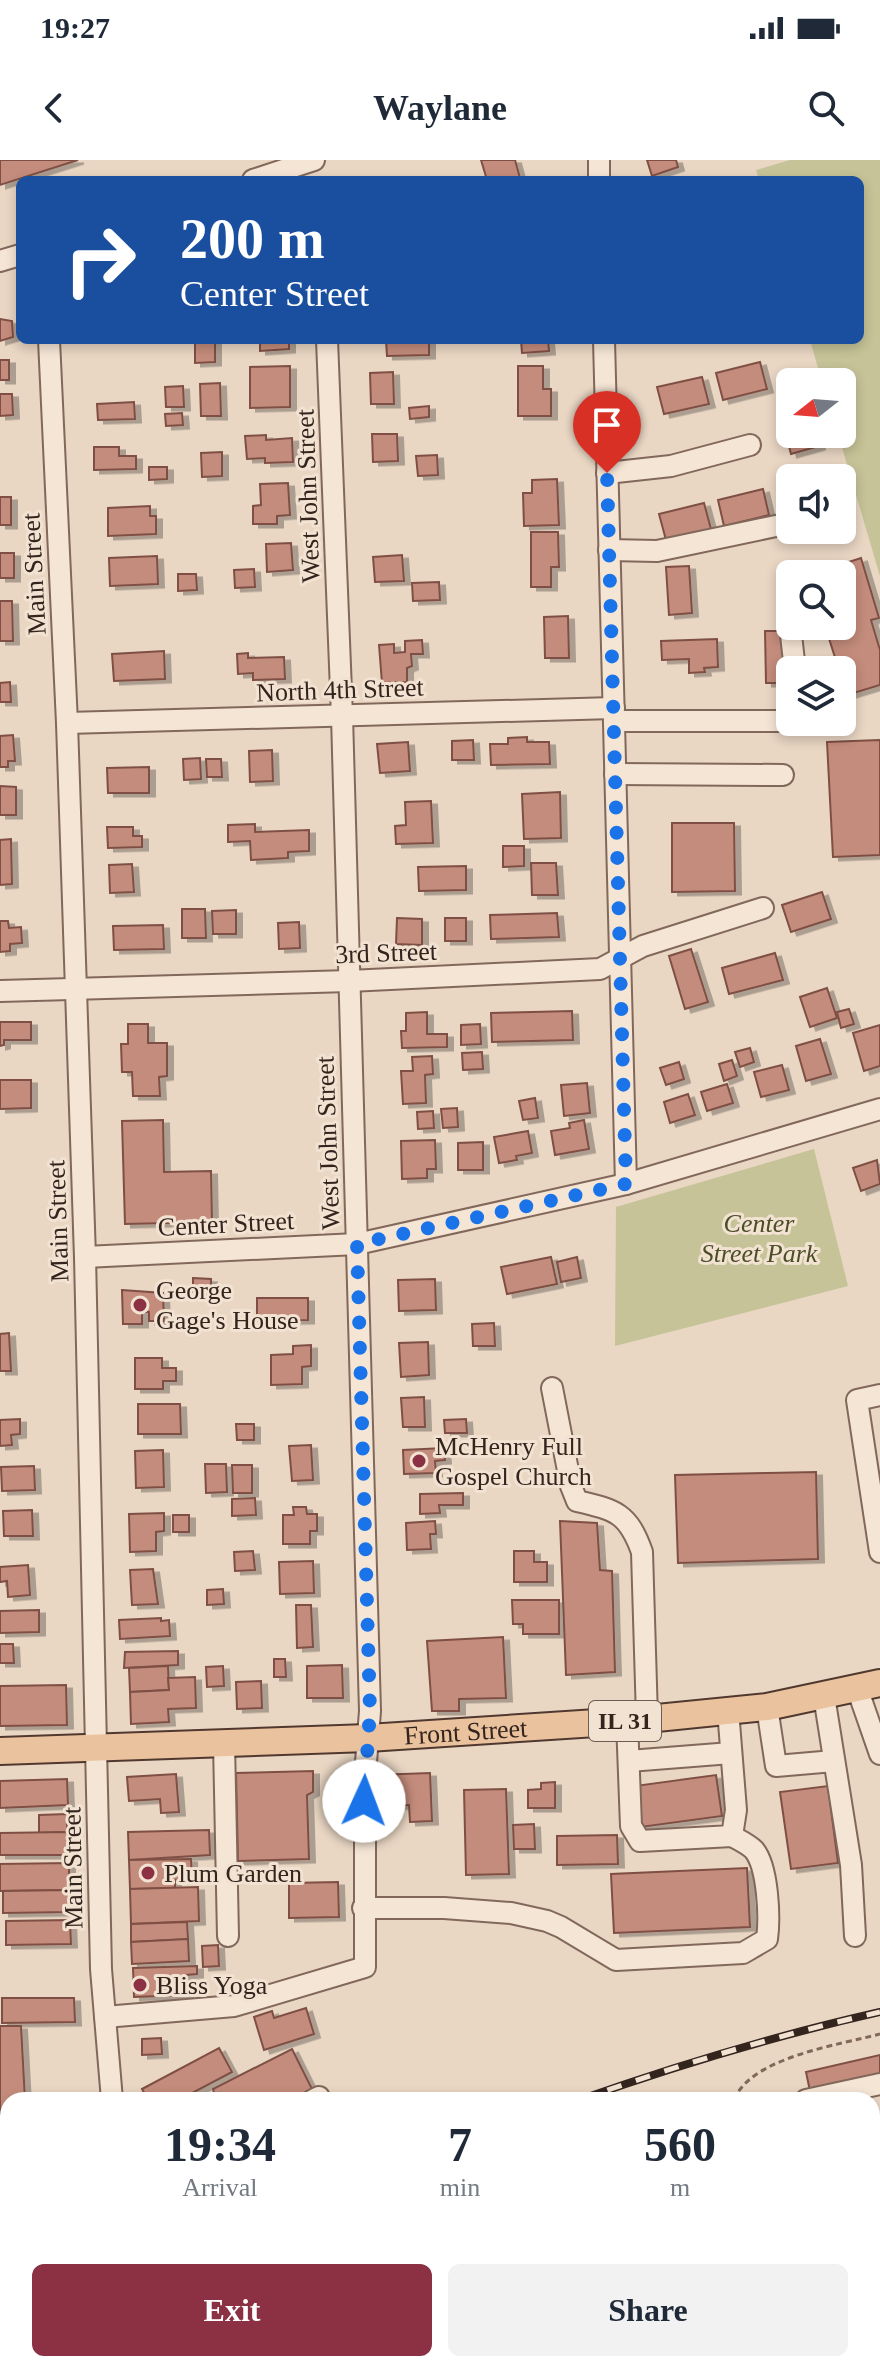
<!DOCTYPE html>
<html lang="en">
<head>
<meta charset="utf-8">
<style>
  body { margin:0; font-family:"Times New Roman",serif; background:#f2f2f3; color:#1f2937; height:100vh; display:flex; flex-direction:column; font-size:30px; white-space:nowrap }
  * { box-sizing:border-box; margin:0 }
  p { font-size:26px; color:#747a83 }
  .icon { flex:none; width:44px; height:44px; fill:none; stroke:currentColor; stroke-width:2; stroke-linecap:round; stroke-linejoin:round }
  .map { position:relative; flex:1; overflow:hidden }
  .side { position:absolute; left:0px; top:1932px; width:880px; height:280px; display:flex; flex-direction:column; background:#fff; border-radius:24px 24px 0 0; box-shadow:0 4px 12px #0003 }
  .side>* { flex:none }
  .top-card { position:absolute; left:16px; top:16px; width:848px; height:168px; border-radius:12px; box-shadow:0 4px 12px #0003; background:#1a4fa0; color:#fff; overflow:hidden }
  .needle { width:52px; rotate:253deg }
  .tools { position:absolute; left:776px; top:208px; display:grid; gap:16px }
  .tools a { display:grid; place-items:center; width:80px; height:80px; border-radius:12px; background:#fff; box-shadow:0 4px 12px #0003; font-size:40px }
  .pin { position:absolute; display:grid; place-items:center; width:68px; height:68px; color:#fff; margin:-82px -34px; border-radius:50% 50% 50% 0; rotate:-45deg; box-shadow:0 0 8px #0007 }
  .pin .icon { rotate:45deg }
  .me { position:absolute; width:88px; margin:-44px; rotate:2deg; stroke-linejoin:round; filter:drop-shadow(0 0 6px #0008) }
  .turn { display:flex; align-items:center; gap:28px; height:168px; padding:0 32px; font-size:36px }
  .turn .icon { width:104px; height:104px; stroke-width:2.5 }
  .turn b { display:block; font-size:56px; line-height:68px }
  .eta { display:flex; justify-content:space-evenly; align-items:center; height:136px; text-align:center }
  .eta b { font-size:48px; font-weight:800; line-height:56px }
  .action { display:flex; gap:16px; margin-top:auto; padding:16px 32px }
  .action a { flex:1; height:92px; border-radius:12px; background:#8b3143; color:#fff; font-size:32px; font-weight:800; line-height:92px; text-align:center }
  .action a+a { background:#f2f2f3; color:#1f2937 }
  .status { display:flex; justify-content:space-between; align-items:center; height:56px; padding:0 40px; background:#fff; direction:ltr }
  .status svg { height:22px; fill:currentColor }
  header { display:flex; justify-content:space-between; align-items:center; height:104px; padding:0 32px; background:#fff; font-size:36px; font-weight:800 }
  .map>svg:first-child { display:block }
  .green { fill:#c6c398 }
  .building { fill:#c48c7c; stroke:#7f5044; stroke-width:2; filter:url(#shadow) }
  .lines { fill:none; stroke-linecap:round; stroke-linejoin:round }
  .minor-casing { stroke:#82685b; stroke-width:24 }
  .major-casing { stroke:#50382f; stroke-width:30 }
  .path { stroke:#82685b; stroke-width:3; stroke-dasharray:6 4; stroke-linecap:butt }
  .minor { stroke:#f5e5d5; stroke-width:20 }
  .major { stroke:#eac39e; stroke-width:26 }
  .rail-casing { stroke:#33241e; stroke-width:8 }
  .rail { stroke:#f2e2d2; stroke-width:5; stroke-dasharray:15; stroke-linecap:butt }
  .route { stroke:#1a73e8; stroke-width:14; stroke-dasharray:0 25.2 }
  .poi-dot { fill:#8b3143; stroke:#f2e2d2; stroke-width:3 }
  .labels { text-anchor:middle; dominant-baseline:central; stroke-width:6; stroke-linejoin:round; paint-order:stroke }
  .shield { fill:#f2e2d2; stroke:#6c5d54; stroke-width:2 }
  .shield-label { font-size:24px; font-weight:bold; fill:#33241e }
  .street-label { font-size:26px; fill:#33241e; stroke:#f2e2d2 }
  .park-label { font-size:26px; font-style:italic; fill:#4b4e27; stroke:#f2e2d2 }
  .poi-label { font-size:26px; fill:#33241e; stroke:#f2e2d2; text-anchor:start }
</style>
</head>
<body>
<div class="status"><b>19:27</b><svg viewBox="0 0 49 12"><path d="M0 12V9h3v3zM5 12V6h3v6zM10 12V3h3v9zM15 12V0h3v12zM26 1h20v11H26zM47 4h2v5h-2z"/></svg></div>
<header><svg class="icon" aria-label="back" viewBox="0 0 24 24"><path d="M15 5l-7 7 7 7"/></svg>Waylane<svg class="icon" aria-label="search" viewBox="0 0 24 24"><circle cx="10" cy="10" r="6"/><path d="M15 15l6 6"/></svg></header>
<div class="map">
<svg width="880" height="2212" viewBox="0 0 880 2212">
  <defs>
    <filter id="shadow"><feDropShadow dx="6" dy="3.5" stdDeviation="0" flood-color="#0004"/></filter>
  </defs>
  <rect width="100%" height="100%" fill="#e9d6c3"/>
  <g class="green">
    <polygon points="790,0 880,0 880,416 838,274 842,274 842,222 822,222 810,180 860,180 860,20 759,20 756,10"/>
    <polygon points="814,989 848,1126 615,1186 616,1047"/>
    <polygon points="880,2107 880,2189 872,2185 872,2109"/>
  </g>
  <g class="building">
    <polygon points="0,0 78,0 0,25"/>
    <polygon points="481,0 515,0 520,18 487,20"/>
    <polygon points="647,0 676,0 678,7 652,16"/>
    <polygon points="0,159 12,161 13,177 0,181"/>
    <polygon points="195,180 215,180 215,202 195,203"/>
    <polygon points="260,180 289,180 289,189 260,191"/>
    <polygon points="386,180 429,180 429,195 387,196"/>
    <polygon points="521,180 548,180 549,191 522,193"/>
    <rect x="0" y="200" width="9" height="20"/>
    <polygon points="760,202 767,229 723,240 716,213"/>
    <polygon points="290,206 290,247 250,248 250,207"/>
    <polygon points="518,206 543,206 543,229 551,229 551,256 518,256"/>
    <polygon points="393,212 394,244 371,244 370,213"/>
    <polygon points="702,217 709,244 664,254 657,227"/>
    <polygon points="220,223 221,256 201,256 200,224"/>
    <polygon points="183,226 184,247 166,247 165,227"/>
    <polygon points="0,234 12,234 13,255 0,256"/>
    <polygon points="134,242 135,259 98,260 97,244"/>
    <polygon points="790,245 790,274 816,274 819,286 791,294 779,248"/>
    <polygon points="429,246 429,257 410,259 409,248"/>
    <polygon points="182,253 183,265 166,266 165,254"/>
    <polygon points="372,274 397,274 398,301 373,302"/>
    <polygon points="266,275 266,280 292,278 293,302 265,303 265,298 247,299 245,276"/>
    <polygon points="94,287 119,287 119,296 136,296 136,309 94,310"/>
    <polygon points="222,292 222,316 202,317 201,293"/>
    <polygon points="437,295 438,315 418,316 416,296"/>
    <polygon points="149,307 167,307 167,319 149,320"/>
    <polygon points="557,319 559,365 524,366 523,333 532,333 532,320"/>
    <polygon points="790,322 790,350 783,351 777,325"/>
    <polygon points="288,323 290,355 277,356 277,364 253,364 253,346 261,345 260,324"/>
    <polygon points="763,329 769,355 724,366 718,340"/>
    <rect x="0" y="337" width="11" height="28"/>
    <polygon points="704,343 711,369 666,380 659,354"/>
    <polygon points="150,346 150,356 156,356 156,374 108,376 108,348"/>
    <polygon points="531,372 558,372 559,407 551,407 551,427 531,427"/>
    <polygon points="291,383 293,410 267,412 266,384"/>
    <rect x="0" y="393" width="14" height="25"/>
    <polygon points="402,395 404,421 375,422 373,397"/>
    <polygon points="157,396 158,424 110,426 109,398"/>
    <polygon points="861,398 879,458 871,460 880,490 880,525 847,535 842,510 839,510 826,469 842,466 842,414 818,414 818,412"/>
    <polygon points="689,406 692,453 669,455 666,407"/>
    <polygon points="254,409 255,427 235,428 234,410"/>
    <polygon points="178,414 196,414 197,430 178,431"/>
    <polygon points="439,422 440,440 413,441 412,423"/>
    <polygon points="0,441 12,441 13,481 0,481"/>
    <polygon points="568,456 569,498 545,498 544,457"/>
    <polygon points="765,471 784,471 786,523 766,523"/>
    <polygon points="717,479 718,507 704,508 705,512 689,513 689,499 662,500 661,481"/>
    <polygon points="422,480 423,494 411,494 412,506 407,508 407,522 382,523 379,485 394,484 394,493 405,492 405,481"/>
    <polygon points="164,491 165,519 114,521 112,494"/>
    <polygon points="248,493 248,498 284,497 285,519 253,520 253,513 238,514 237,494"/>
    <polygon points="10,522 11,542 0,542 0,523"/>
    <polygon points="13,575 15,601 8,601 8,607 0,607 0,576"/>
    <polygon points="527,577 527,582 549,582 550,604 491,605 490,584 508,584 508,578"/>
    <polygon points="473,580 474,600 452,600 452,581"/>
    <polygon points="880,580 880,695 833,697 827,582"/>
    <polygon points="408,582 410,611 380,613 377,584"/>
    <polygon points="272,590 273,621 250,622 249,591"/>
    <polygon points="200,598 201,619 184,620 183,599"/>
    <polygon points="206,599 221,599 222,617 207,617"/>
    <polygon points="149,607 149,633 108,633 107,608"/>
    <polygon points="0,626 16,627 16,655 0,655"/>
    <polygon points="560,632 561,678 524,679 522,634"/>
    <polygon points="431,641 433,683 396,684 395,666 406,665 405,642"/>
    <polygon points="672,663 734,663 735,731 672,732"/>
    <polygon points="255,664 255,672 309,670 309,691 288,692 288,698 251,700 250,681 228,682 228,665"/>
    <polygon points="107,667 133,667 133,676 142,676 142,687 108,688"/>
    <polygon points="11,679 12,724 0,725 0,680"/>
    <polygon points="503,686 524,686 524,706 503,707"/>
    <polygon points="531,703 556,703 558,735 532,735"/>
    <polygon points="132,704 134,732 110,733 109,705"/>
    <polygon points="466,706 466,730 419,731 418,707"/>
    <polygon points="822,732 831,759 791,772 782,745"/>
    <polygon points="182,749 205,749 206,778 182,778"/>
    <polygon points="236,750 236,774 213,774 212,751"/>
    <polygon points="557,753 559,777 491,779 490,755"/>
    <polygon points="397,758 422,759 422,785 396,784"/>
    <rect x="445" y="758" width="21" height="23"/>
    <polygon points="0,761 8,761 9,768 21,767 22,783 10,784 10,791 0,792"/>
    <polygon points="299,762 300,788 279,789 278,763"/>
    <polygon points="163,765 164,789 114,790 113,766"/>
    <polygon points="691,789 708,842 685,849 669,796"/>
    <polygon points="775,793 783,820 729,834 722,808"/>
    <polygon points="827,828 837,858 810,867 800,837"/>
    <polygon points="849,849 854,864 841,868 837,852"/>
    <polygon points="572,851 573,880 492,882 491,853"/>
    <polygon points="427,852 427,874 447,874 447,887 402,888 401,871 406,871 406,853"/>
    <polygon points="0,862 31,862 31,880 4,880 4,885 0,886"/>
    <polygon points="128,864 148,864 148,883 167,883 167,916 159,917 160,936 133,936 132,912 122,912 121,884 128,884"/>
    <polygon points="480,864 481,884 461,885 461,865"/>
    <polygon points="880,865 880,906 864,911 853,873"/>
    <polygon points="820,879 831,914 806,921 796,886"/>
    <polygon points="750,888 754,902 740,907 735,892"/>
    <polygon points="482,892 483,909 463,910 462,893"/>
    <polygon points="432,896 433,914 425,915 426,943 403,944 401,911 413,911 412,897"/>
    <polygon points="732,900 737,916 724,921 719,904"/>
    <polygon points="679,902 684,919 666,925 660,908"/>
    <polygon points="782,905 789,930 761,937 754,912"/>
    <polygon points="0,920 31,920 31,948 0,949"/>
    <polygon points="587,923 590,953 564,956 561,925"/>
    <polygon points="727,924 733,943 707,951 701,932"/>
    <polygon points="688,934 695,955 670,963 664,942"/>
    <polygon points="535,938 538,958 523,960 519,941"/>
    <polygon points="457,948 458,967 443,968 441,949"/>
    <polygon points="433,951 434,968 418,969 417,952"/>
    <polygon points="163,960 164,1012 211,1011 212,1062 125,1064 122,961"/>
    <polygon points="584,960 589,989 555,995 551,971 570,968 569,963"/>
    <polygon points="528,971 532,993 516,996 517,1000 499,1003 494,977"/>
    <polygon points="435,980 436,1009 427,1009 427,1018 402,1019 401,981"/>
    <polygon points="483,982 483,1010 458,1010 458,983"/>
    <polygon points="877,1000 880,1024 861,1031 853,1008"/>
    <polygon points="551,1097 557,1124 507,1134 501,1107"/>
    <polygon points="577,1097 581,1118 561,1122 557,1102"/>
    <polygon points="193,1118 211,1119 211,1132 193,1132"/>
    <polygon points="435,1119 436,1150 399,1151 398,1120"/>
    <polygon points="122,1130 163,1133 164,1161 149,1161 149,1152 142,1152 142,1164 123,1164"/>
    <polygon points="257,1138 308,1138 308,1160 257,1161"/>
    <polygon points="494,1163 495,1186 473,1186 472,1164"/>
    <polygon points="9,1173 11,1211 0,1211 0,1174"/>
    <polygon points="428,1182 429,1215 401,1217 399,1183"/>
    <polygon points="311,1185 311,1206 302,1207 302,1224 271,1225 271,1195 293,1194 293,1186"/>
    <polygon points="135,1198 162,1198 162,1208 176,1208 176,1221 163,1221 163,1229 135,1229"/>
    <polygon points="424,1237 425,1267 403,1267 401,1238"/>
    <polygon points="138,1244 180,1244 181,1274 138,1274"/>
    <polygon points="20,1259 20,1274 11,1275 12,1285 0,1286 0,1260"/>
    <polygon points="466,1259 467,1273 445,1273 444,1260"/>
    <polygon points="236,1264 254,1264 254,1280 237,1280"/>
    <polygon points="311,1285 313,1320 292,1321 289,1286"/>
    <polygon points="444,1288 445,1300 435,1301 436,1313 404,1314 403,1290"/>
    <polygon points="163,1290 164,1327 136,1328 135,1291"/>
    <polygon points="205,1304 226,1304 227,1332 206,1333"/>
    <polygon points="232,1305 252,1305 252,1333 233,1333"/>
    <polygon points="34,1306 35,1330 2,1331 1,1307"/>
    <polygon points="816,1312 818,1399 678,1403 675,1315"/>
    <polygon points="463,1333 463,1345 439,1345 440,1353 420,1354 420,1334"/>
    <polygon points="255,1338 256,1355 232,1356 232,1339"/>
    <polygon points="293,1347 306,1347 307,1354 317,1354 317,1371 310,1371 310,1384 283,1384 283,1355 294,1355"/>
    <polygon points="32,1350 33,1376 4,1376 3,1351"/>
    <polygon points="164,1353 164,1371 156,1372 156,1391 130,1392 129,1354"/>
    <rect x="173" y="1355" width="16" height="17"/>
    <polygon points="435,1361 436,1374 430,1374 431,1389 407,1390 406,1363"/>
    <polygon points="560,1361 597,1363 600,1410 612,1411 615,1512 566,1515"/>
    <polygon points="253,1391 255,1410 235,1411 234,1392"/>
    <polygon points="514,1391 534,1391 534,1402 547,1402 547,1422 514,1422"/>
    <polygon points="313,1401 314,1433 280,1434 279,1402"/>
    <polygon points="28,1405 30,1435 8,1437 7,1421 0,1422 0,1407"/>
    <polygon points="153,1409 158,1444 132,1445 130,1410"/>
    <polygon points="223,1429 224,1444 207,1445 207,1430"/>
    <polygon points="512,1440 559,1440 559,1474 523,1474 523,1464 513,1464"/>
    <polygon points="296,1445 311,1445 313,1487 297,1488"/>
    <polygon points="39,1450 39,1472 0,1473 0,1451"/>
    <polygon points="161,1458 161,1461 169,1460 170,1476 120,1479 119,1460"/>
    <polygon points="503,1477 506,1538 459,1539 459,1551 432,1551 427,1481"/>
    <polygon points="0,1484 13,1484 14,1503 0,1503"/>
    <polygon points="178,1491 178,1505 124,1508 125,1492"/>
    <polygon points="274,1499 285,1499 286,1517 274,1517"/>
    <polygon points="342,1505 343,1538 307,1538 307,1506"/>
    <polygon points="168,1506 169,1530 130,1532 129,1508"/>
    <polygon points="223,1506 224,1526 207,1527 206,1507"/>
    <polygon points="195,1517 196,1548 168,1549 169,1562 131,1564 130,1532 169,1530 168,1518"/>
    <polygon points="261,1521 262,1548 237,1549 236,1522"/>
    <polygon points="66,1525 67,1565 0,1566 0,1526"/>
    <polygon points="313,1611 313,1632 307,1635 309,1699 238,1701 236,1613"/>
    <polygon points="430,1613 432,1661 410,1662 409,1645 377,1647 375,1615"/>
    <polygon points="176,1614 179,1652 161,1653 160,1639 129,1641 127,1617"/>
    <polygon points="716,1615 722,1656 641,1667 635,1626"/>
    <polygon points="67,1619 68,1645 0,1648 0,1621"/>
    <polygon points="555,1622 555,1648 528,1648 528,1630 541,1629 541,1623"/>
    <polygon points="828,1626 838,1703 791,1709 780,1632"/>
    <polygon points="506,1629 509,1714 466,1715 464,1630"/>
    <polygon points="67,1654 67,1672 39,1673 39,1655"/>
    <polygon points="534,1664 535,1689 514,1689 513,1665"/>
    <polygon points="209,1670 210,1695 129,1700 128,1672"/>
    <polygon points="67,1672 68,1695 0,1695 0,1673"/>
    <polygon points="617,1675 618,1704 557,1705 557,1676"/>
    <polygon points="191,1699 192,1719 175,1720 175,1728 130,1729 129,1700"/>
    <polygon points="69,1703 69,1730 0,1731 0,1704"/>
    <polygon points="747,1708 750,1767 614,1773 611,1714"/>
    <polygon points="338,1722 339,1757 289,1758 289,1723"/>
    <polygon points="198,1727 199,1761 131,1764 130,1729"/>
    <polygon points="69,1730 71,1752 3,1753 3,1731"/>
    <polygon points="70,1760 71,1784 6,1785 6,1761"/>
    <polygon points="187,1762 188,1779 131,1782 131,1764"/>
    <polygon points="188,1779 189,1801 132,1804 131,1782"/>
    <polygon points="218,1785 219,1806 203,1807 202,1786"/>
    <polygon points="197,1806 197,1814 186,1815 187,1835 134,1837 133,1808"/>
    <polygon points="2,1838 74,1838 75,1862 2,1863"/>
    <polygon points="306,1848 314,1874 264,1890 254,1857 272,1851 274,1858"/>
    <polygon points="0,1866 21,1866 25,1940 8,1940 8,1963 0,1963"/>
    <polygon points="161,1878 162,1894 142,1895 142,1879"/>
    <polygon points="219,1888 232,1912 179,1940 148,1940 142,1929"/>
    <polygon points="292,1889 312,1929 291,1940 216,1940 213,1929"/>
    <polygon points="880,1895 880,1914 810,1931 806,1912"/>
    <polygon points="8,1987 8,2001 2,2003 0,1991"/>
    <polygon points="4,2004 8,2020 0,2023 0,2006"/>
    <polygon points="880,2051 880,2101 877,2102 872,2087 872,2053"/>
    <polygon points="136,2204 165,2204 169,2212 121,2212"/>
  </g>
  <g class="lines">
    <g class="minor-casing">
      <g id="minor">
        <polyline points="599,0 599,20"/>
        <polyline points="253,20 314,0"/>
        <polyline points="0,101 20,95"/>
        <polyline points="49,180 67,563 85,1097 101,1809 112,1940"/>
        <polyline points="604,180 626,1024"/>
        <polyline points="607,313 671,306 750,285"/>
        <polyline points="609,390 657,391 790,363"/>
        <polyline points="788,443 790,461"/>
        <polyline points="790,466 795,510"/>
        <polyline points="614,561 790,561"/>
        <polyline points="67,563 614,548"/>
        <polyline points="615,614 783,615"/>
        <polyline points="0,831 349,821 600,809 643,786 763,748"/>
        <polyline points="85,1097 357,1084 626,1024 880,949"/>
        <path d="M552 1228 571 1326 577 1341C616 1350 628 1353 642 1392L647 1558"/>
        <polyline points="880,1235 857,1240 880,1392"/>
        <polyline points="857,1528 880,1594"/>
        <polyline points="824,1536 851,1705 855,1776"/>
        <polyline points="767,1547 776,1606 834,1601"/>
        <polyline points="627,1561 631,1666 640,1681 732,1676 736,1650 728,1550"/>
        <polyline points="224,1583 228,1776"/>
        <polyline points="629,1601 731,1593"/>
        <path d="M363 1748H444L511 1753 547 1761 561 1767 616 1800 743 1793 767 1779C770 1757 768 1707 754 1690 748 1684 739 1680 732 1676"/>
        <polyline points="105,1857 234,1846 365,1807 365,1615 370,1551 342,556 327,180"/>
        <polyline points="313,1940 319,1937"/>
        <polyline points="806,1940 880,1924"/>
        <polyline points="0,1969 8,1969"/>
        <polyline points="0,2051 8,2046"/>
        <polyline points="0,2081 8,2096"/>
        <polyline points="0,2156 5,2157 8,2155"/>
        <polyline points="209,2204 211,2212"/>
        <polyline points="558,2204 573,2212"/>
        <polyline points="467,2212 504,2204"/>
        <polyline points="763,2212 768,2204"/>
      </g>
    </g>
    <g class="major-casing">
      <g id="major">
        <path id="s1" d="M0 1591 368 1578 627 1561 767 1547 880 1523"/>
      </g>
    </g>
    <path class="path" d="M734 1940C751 1897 839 1885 880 1874"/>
    <use href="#minor" class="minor"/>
    <use href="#major" class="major"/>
    <g class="rail-casing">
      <g id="rail">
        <path d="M579 1940C678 1905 778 1875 880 1852"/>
        <polyline points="29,2212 43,2204"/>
      </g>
    </g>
    <use href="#rail" class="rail"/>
  </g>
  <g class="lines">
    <polyline class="route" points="364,1641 370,1551 357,1084 626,1024 607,313"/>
  </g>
  <g class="poi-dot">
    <circle cx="140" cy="1145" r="8"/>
    <circle cx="419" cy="1301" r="8"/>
    <circle cx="148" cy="1713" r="8"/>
    <circle cx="140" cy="1825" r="8"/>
  </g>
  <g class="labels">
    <rect class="shield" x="589" y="1541" width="72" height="40" rx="6"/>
    <g class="shield-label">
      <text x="625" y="1561">IL 31</text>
    </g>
    <g class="street-label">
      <text transform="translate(308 336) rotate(-92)">West John Street</text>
      <text transform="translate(34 414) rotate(-93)">Main Street</text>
      <text transform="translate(340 530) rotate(-2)">North 4th Street</text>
      <text transform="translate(386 793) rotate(-2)">3rd Street</text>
      <text transform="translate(328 983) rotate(-92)">West John Street</text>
      <text transform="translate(58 1061) rotate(-92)">Main Street</text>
      <text transform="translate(226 1064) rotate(-3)">Center Street</text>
      <text stroke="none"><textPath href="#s1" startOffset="466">Front Street</textPath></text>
      <text transform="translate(73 1708) rotate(-91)">Main Street</text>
    </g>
    <g class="park-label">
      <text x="759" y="1063">Center<tspan x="759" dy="30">Street Park</tspan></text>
    </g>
    <g class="poi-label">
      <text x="156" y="1130">George<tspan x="156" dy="30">Gage's House</tspan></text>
      <text x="435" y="1286">McHenry Full<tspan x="435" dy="30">Gospel Church</tspan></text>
      <text x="164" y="1713">Plum Garden</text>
      <text x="156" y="1825">Bliss Yoga</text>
    </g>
  </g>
</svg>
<div class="tools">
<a><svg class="needle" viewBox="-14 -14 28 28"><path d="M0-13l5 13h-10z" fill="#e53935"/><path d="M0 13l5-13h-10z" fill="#747a83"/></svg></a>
<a><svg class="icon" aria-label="sound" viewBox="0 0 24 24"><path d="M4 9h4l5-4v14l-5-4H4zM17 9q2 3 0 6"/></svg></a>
<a><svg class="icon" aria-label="search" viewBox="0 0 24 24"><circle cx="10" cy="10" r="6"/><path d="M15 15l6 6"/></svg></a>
<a><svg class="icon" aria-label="layers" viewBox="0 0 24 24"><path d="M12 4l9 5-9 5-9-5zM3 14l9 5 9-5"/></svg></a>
</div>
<div class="pin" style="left:607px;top:313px;background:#d93025"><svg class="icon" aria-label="arrive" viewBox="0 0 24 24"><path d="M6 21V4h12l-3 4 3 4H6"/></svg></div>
<svg class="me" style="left:364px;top:1641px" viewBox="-20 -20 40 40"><circle r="19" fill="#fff"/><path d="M0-13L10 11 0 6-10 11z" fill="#1a73e8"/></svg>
<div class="top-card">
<div class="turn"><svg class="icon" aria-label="right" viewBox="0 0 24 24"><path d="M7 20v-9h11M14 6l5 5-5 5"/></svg><div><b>200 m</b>Center Street</div></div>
</div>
<section class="side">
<div class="eta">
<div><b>19:34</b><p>Arrival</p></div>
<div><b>7</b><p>min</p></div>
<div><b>560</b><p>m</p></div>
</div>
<div class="action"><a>Exit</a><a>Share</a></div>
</section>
</div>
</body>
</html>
